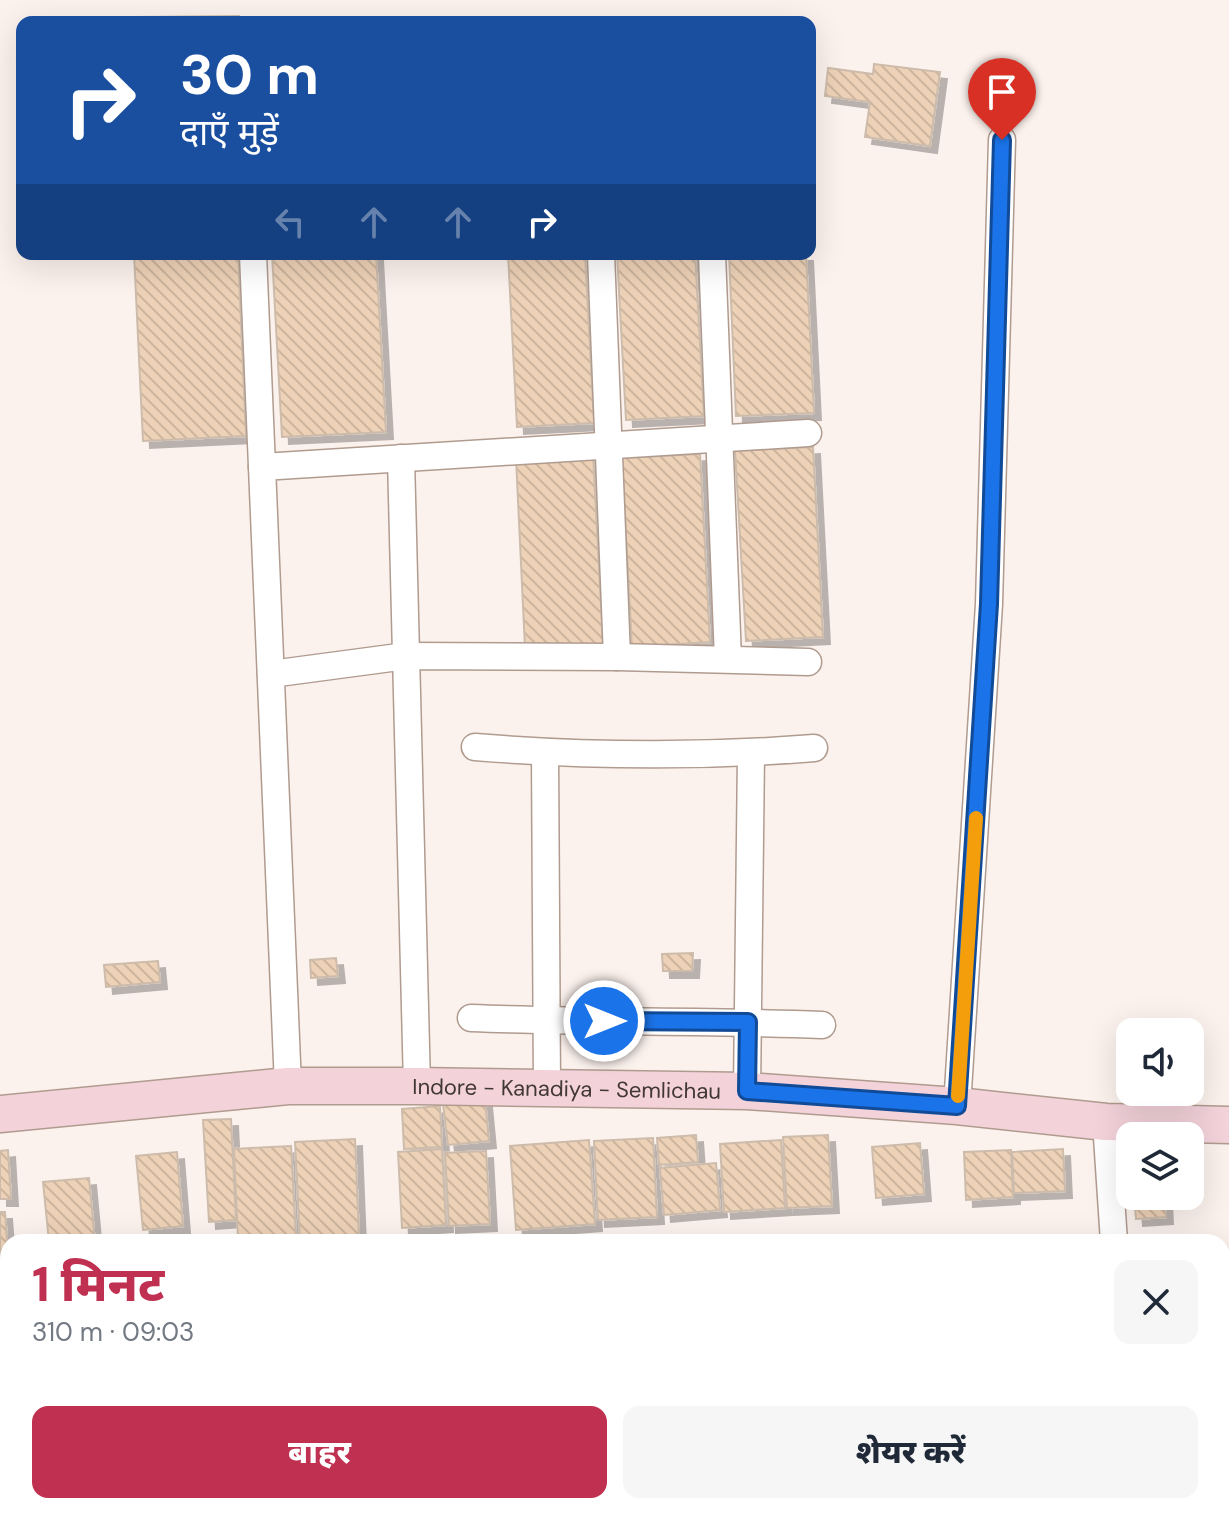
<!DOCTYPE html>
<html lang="hi">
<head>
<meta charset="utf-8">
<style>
  body { margin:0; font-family:"DM Sans","Noto Sans Devanagari",sans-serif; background:#f6f6f7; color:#1f2937; height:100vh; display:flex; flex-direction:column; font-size:30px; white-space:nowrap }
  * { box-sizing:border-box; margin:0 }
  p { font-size:26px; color:#747a83 }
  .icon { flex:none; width:44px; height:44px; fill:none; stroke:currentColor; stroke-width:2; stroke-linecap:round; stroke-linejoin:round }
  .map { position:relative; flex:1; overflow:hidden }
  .drawer { position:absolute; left:0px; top:1234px; width:1230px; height:280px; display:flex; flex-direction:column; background:#fff; border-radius:24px 24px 0 0; box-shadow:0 8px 32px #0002 }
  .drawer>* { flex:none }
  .top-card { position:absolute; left:16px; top:16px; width:800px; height:244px; border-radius:16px; box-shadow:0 8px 32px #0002; background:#1a4fa0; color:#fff; overflow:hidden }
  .fabs { position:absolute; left:1116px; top:1018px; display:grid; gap:16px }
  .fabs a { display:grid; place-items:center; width:88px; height:88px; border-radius:16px; background:#fff; box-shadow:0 8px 32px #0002; font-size:40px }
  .pin { position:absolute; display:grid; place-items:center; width:68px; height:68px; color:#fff; margin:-82px -34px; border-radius:50% 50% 50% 0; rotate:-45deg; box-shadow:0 0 8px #0007 }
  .pin .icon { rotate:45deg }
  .me { position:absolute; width:88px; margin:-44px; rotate:90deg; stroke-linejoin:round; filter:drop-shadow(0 0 6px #0008) }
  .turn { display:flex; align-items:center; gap:28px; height:168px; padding:0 32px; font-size:36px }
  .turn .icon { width:104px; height:104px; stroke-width:2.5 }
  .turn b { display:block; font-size:56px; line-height:68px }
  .lanes { display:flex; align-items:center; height:76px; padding:0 32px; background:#0003; justify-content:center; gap:40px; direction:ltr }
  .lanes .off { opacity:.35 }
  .round { display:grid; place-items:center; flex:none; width:84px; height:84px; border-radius:16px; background:#f6f6f7 }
  .head { display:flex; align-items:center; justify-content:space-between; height:136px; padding:0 32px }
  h1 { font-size:48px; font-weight:800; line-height:60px; color:#c03051 }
  .action { display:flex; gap:16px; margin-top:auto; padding:16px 32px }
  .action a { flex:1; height:92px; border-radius:16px; background:#c03051; color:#fff; font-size:32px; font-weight:800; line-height:92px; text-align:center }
  .action a+a { background:#f6f6f7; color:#1f2937 }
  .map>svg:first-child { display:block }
</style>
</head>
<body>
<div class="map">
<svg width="1229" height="1514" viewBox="0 0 1229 1514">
  <defs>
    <pattern id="building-back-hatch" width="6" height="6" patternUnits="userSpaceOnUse" patternTransform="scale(2)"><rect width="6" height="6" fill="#eed2b7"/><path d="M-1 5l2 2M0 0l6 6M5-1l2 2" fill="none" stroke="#cdb59e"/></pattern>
    <filter id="shadow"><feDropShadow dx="7" dy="7" stdDeviation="0" flood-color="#0004"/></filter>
  </defs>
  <rect width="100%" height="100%" fill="#fcf2ed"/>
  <g fill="url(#building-back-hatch)" stroke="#cdbcab" stroke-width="2" filter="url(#shadow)">
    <path d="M 239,16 L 239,22 L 135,22 L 135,17 Z"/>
    <path d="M 347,19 L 347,22 L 276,22 L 276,20 Z"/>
    <path d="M 874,64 L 940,72 L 930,146 L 865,137 L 870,102 L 825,96 L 828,68 L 873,74 Z"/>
    <path d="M 134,254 L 238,254 L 246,436 L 143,441 Z"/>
    <path d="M 272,254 L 376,254 L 386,432 L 282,437 Z"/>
    <path d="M 508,254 L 585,254 L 594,423 L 517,427 Z"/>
    <path d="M 617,254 L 695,254 L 704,416 L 626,420 Z"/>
    <path d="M 729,254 L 806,254 L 814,413 L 736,416 Z"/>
    <path d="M 813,447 L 823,637 L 746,641 L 735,451 Z"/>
    <path d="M 593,454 L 603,644 L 525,648 L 516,458 Z"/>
    <path d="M 700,454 L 710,642 L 632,647 L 622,458 Z"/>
    <path d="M 693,953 L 692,971 L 663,971 L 662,954 Z"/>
    <path d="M 336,958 L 338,976 L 311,978 L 310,960 Z"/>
    <path d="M 158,961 L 160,982 L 106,987 L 104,965 Z"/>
    <path d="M 485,1100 L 489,1141 L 448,1145 L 443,1104 Z"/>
    <path d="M 440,1106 L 442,1147 L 404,1149 L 402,1109 Z"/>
    <path d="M 231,1119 L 236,1220 L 209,1222 L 203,1120 Z"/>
    <path d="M 696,1135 L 698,1162 L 659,1165 L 657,1138 Z"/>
    <path d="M 828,1135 L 832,1206 L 787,1208 L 783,1137 Z"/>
    <path d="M 653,1138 L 657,1217 L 598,1220 L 594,1141 Z"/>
    <path d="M 355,1139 L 359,1237 L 300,1240 L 295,1142 Z"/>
    <path d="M 589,1140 L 595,1224 L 516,1230 L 510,1146 Z"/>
    <path d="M 781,1140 L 785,1208 L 724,1212 L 720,1144 Z"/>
    <path d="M 920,1143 L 924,1194 L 876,1198 L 872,1147 Z"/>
    <path d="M 291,1146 L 296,1237 L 238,1240 L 234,1149 Z"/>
    <path d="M 442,1149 L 446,1225 L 402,1228 L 398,1152 Z"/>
    <path d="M 1063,1149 L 1065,1191 L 1014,1193 L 1012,1152 Z"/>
    <path d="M 8,1150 L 11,1199 L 0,1199 L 0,1151 Z"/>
    <path d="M 1011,1150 L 1013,1197 L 966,1200 L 964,1152 Z"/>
    <path d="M 486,1151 L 490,1224 L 449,1226 L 445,1153 Z"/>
    <path d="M 177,1152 L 183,1226 L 143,1230 L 136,1156 Z"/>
    <path d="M 716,1163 L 720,1210 L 664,1215 L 660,1168 Z"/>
    <path d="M 89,1178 L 95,1242 L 49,1242 L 43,1182 Z"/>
    <path d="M 1134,1196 L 1165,1196 L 1166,1217 L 1136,1219 Z"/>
    <path d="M 0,1212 L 5,1212 L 8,1252 L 8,1261 L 0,1262 Z"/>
  </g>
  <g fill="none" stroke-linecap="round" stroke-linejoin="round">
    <defs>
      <g id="street">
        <path d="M 253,254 L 262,467"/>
        <path d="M 601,254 L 617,657"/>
        <path d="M 712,254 L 728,659"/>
        <path d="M 401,458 L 417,1086"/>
        <path d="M 271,674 L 406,656 L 617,657 L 808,662"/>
        <path d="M 475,747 C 587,756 702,757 814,748"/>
        <path d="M 545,753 L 547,1088"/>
        <path d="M 471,1018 C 588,1023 705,1020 822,1025"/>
        <path d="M 288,1086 L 262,467 L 808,433"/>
        <path d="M 747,1091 L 751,753"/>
        <path d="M 957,1106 L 989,604 L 1002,140"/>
        <path d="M 1106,1122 L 1114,1242"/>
        <path d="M 1133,1506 L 1134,1514"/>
      </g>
      <g id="secondary">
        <path id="s1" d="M 0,1114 L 288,1086 L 417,1086 L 747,1091 L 957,1106 L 1106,1122 L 1229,1125"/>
      </g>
    </defs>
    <use href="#street" stroke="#b09b8f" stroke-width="29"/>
    <use href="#secondary" stroke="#b09b8f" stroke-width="39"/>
    <use href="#street" stroke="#fff" stroke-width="26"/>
    <use href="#secondary" stroke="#f3d2da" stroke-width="36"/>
  </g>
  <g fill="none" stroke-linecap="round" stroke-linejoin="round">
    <defs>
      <path id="route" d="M 604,1021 L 748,1022 L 747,1091 L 957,1106 L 989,604 L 1002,140"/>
    </defs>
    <use href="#route" stroke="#114b97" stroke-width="20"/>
    <use href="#route" stroke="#1a73e8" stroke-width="14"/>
    <path stroke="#f59e0b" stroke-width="14" d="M 958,1096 L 976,818"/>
  </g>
  <g text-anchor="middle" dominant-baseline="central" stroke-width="6" stroke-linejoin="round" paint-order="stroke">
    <g font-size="22" fill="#413833" stroke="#fff">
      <text stroke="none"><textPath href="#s1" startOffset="568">Indore - Kanadiya - Semlichau</textPath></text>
    </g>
  </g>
</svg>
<div class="fabs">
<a><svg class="icon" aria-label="sound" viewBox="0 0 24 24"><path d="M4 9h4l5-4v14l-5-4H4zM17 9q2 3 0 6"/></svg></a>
<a><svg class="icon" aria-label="layers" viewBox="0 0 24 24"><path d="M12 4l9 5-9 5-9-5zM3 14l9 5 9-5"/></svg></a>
</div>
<div class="pin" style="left:1002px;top:140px;background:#d93025"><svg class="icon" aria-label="arrive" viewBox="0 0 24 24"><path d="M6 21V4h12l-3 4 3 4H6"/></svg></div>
<svg class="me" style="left:604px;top:1021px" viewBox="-20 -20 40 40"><circle r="17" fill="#1a73e8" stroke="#fff" stroke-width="3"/><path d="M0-11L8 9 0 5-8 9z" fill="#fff"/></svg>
<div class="top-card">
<div class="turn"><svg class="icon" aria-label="right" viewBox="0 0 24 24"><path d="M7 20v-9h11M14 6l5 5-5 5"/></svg><div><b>30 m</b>दाएँ मुड़ें</div></div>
<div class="lanes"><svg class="icon off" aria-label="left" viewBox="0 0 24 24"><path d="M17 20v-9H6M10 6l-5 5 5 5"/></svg><svg class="icon off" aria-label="ahead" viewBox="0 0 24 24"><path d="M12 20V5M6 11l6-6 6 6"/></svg><svg class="icon off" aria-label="ahead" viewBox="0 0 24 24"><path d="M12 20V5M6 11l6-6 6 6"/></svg><svg class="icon" aria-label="right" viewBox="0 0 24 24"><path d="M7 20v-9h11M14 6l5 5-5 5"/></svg></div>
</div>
<section class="drawer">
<div class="head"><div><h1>1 मिनट</h1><p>310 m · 09:03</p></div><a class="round"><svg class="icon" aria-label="close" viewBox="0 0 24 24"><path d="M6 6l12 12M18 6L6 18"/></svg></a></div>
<div class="action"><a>बाहर</a><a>शेयर करें</a></div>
</section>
</div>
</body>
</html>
